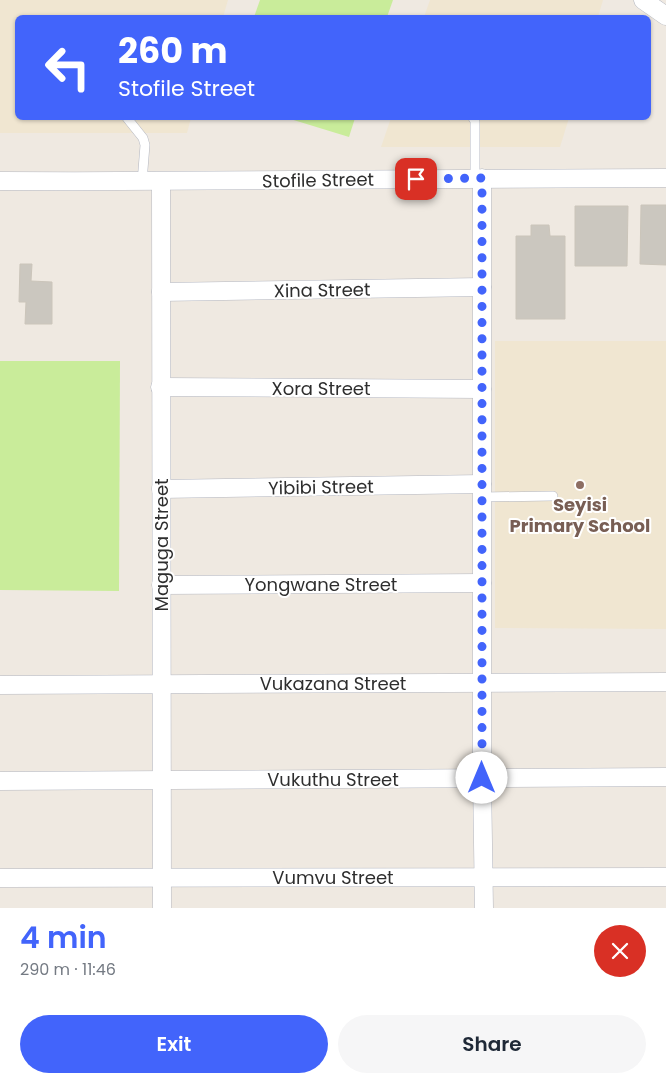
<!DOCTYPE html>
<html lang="en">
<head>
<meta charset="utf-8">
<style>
  body { margin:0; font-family:Poppins,sans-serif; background:#f6f6f7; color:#1f2937; height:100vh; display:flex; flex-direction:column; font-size:19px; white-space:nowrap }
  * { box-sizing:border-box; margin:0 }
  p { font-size:16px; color:#747a83 }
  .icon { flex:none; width:28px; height:28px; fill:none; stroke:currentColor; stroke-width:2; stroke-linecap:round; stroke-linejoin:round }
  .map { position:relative; height:908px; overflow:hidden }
  .panel { display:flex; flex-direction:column; background:#fff; flex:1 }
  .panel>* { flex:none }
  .hud { position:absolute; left:15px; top:15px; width:636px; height:105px; border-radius:8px; box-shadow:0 1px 4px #0004; background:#4264fb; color:#fff; overflow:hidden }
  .pin { position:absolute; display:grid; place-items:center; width:42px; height:42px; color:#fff; margin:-21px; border-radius:10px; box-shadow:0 2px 8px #0006 }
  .me { position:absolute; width:55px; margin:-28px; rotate:0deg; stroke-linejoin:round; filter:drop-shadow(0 0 4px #0008) }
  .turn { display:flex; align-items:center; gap:18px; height:105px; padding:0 20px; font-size:22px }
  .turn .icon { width:65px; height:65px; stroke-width:2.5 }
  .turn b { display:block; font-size:35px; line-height:42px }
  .round { display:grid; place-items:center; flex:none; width:52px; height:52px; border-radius:26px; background:#f6f6f7 }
  .summary { display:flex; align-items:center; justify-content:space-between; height:85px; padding:0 20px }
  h1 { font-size:30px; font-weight:600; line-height:38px; color:#4264fb }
  .cta { display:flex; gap:10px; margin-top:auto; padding:10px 20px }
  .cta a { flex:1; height:58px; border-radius:30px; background:#4264fb; color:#fff; font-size:20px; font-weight:600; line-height:58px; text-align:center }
  .cta a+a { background:#f6f6f7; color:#1f2937 }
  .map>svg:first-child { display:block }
</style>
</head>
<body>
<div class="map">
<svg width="666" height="908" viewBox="0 0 666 908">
  <rect width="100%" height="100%" fill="#efe9e1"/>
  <g fill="#f0e6d1">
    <path d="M 0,0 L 228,0 L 223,17 L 18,18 L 18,118 L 191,118 L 187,133 L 0,133 Z"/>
    <path d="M 430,0 L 603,0 L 598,17 L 424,17 Z"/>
    <path d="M 391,118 L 569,118 L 560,147 L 381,147 Z"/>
    <path d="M 495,341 L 666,341 L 666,629 L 495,628 Z"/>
  </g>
  <g fill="#c9ec9a">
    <path d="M 260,0 L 393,0 L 387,17 L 254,17 Z"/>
    <path d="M 287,118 L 355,118 L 349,137 Z"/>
    <path d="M 0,361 L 120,361 L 119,591 L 0,590 Z"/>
  </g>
  <g fill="#cbc7bf" stroke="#cbc5ba">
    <path d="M 641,205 L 666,205 L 666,265 L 640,264 Z"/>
    <path d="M 575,206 L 628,206 L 627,266 L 575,266 Z"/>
    <path d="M 531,225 L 549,225 L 550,236 L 565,236 L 565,319 L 516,319 L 516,236 L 531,236 Z"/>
    <path d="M 20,264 L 32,264 L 31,281 L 52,282 L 52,324 L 25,324 L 26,302 L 19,302 Z"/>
  </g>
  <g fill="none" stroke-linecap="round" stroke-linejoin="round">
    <defs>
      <g id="lane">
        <path d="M 127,118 L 143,138 L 145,145 L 142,182"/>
        <path d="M 473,118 L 475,121 L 475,178"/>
        <path d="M 482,497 L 553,496"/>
      </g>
      <g id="street">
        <path d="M 643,0 L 666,16"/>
        <path d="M 482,178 L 482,778 L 484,908"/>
        <path d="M 0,181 C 222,182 444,178 666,178"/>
        <path d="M 161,182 L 162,908"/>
        <path d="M 161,292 L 482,287"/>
        <path d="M 160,387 L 482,389"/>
        <path d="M 161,489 L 482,484"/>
        <path d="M 161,585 L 482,583"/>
        <path d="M 0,685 L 666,682"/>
        <path d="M 0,781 L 666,777"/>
        <path d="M 0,878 L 666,877"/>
      </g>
    </defs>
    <use href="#lane" stroke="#b4b7c1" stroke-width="10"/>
    <use href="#street" stroke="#b4b7c1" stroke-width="19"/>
    <use href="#lane" stroke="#fff" stroke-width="9"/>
    <use href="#street" stroke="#fff" stroke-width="18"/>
  </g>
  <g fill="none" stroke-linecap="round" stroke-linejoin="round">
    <path stroke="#4264fb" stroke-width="9" stroke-dasharray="0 16.2" d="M 416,179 L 482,178 L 482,778"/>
  </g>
  <circle fill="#8d6e63" stroke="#fff" stroke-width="2" cx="580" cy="485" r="5"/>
  <g text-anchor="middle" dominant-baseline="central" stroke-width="4" stroke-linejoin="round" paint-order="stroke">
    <g font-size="18" fill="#2e2e2e" stroke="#fff">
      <text transform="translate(318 180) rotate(-1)">Stofile Street</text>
      <text transform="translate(322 290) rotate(-1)">Xina Street</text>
      <text x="321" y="388">Xora Street</text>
      <text transform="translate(321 487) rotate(-1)">Yibibi Street</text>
      <text transform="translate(161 545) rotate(-90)">Maguga Street</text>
      <text x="321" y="584">Yongwane Street</text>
      <text x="333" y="683">Vukazana Street</text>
      <text x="333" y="779">Vukuthu Street</text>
      <text x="333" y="877">Vumvu Street</text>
    </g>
    <g font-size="18" font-weight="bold" fill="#785e54" stroke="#fff">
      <text x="580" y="504">Seyisi<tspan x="580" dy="21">Primary School</tspan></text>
    </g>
  </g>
</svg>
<div class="pin" style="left:416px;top:179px;background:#d93025"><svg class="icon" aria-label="arrive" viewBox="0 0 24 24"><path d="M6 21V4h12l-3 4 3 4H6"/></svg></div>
<svg class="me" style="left:482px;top:778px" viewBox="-20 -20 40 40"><circle r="19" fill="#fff"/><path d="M0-13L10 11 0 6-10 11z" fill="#4264fb"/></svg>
<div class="hud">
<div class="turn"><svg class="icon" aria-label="left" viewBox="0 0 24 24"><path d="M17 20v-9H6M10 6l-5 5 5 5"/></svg><div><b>260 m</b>Stofile Street</div></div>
</div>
</div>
<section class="panel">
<div class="summary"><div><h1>4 min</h1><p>290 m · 11:46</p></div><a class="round" style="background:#d93025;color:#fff"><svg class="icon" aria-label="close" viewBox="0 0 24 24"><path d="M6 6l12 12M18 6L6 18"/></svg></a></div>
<div class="cta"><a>Exit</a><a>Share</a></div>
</section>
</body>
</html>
